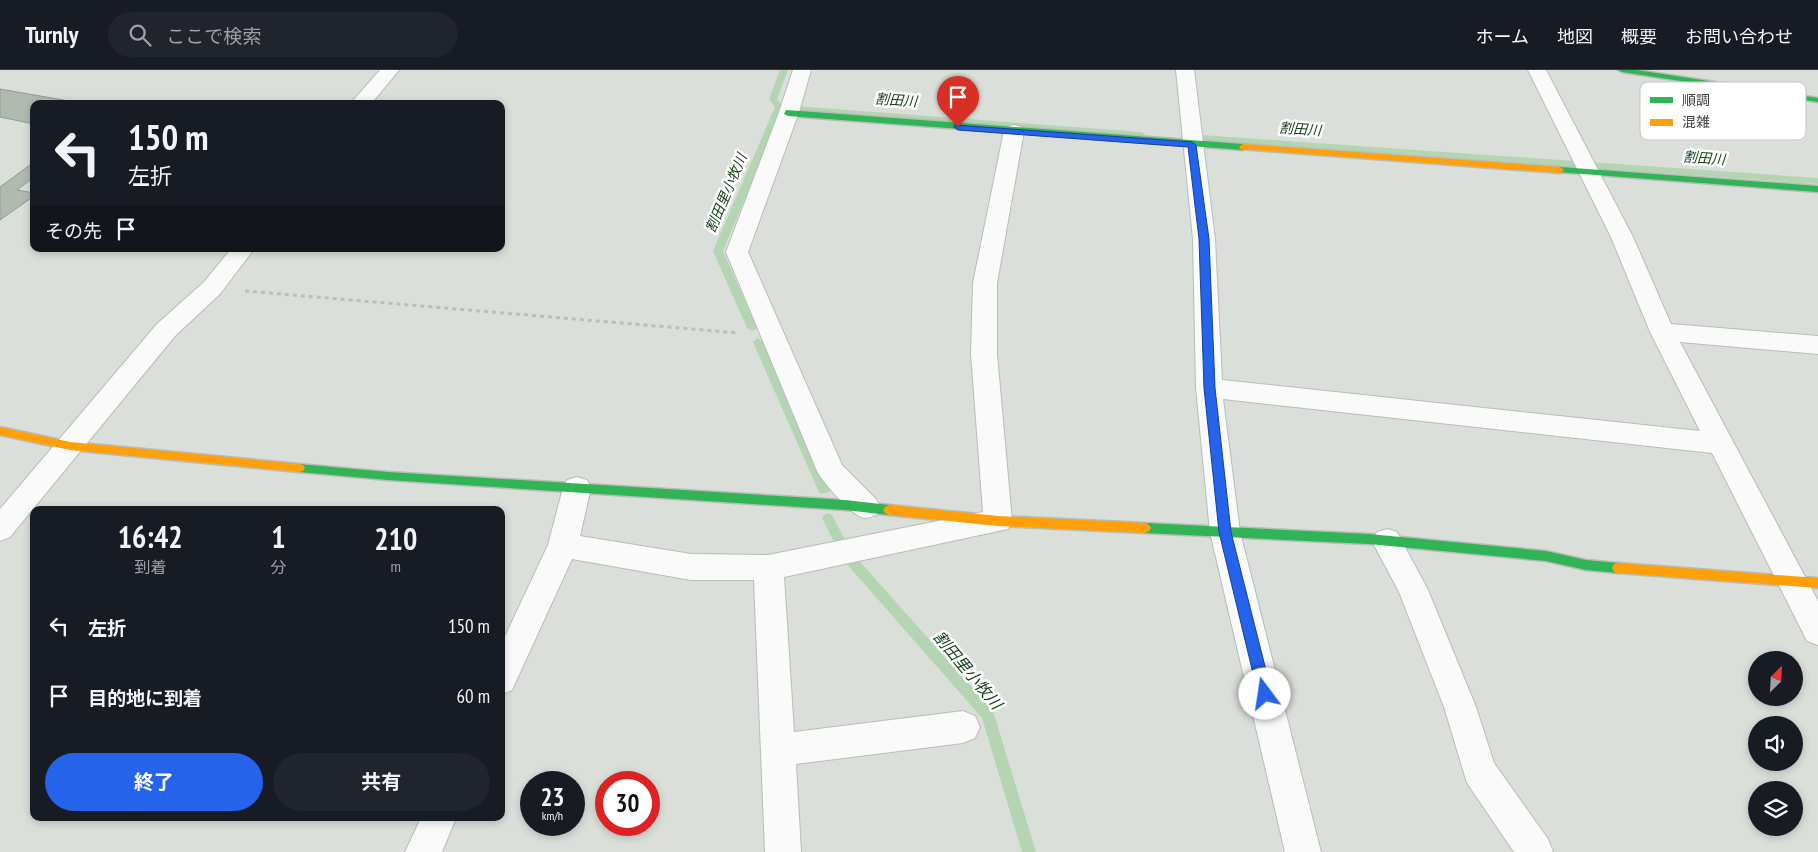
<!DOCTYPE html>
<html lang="ja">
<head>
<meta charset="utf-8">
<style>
  body { margin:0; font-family:"PT Sans Narrow","Noto Sans JP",sans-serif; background:#20242c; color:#f1f3f6; height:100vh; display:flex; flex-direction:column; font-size:19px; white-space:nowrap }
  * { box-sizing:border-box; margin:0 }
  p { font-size:16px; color:#9ea1a6 }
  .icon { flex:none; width:28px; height:28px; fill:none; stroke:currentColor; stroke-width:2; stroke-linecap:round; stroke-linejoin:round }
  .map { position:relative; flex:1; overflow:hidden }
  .sheet { position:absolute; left:30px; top:436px; width:475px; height:315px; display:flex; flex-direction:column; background:#171b24; border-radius:10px; box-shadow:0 2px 8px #0003 }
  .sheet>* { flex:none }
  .hud { position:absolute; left:30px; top:30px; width:475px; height:152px; border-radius:10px; box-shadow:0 2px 8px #0003; background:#171b24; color:#f1f3f6; overflow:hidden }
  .needle { width:32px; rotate:24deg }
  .controls { position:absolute; left:1748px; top:581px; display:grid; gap:10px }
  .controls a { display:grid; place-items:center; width:55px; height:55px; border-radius:50%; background:#171b24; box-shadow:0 2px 8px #0003; font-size:25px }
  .speed { position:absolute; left:520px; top:701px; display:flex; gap:10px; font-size:25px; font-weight:700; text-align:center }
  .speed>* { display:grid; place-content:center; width:65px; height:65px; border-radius:50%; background:#171b24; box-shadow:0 2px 8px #0003; line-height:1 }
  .speed small { font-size:12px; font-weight:400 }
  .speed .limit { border:8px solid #d22; background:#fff; color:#111 }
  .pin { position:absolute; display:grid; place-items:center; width:42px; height:42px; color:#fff; margin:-51px -21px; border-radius:50% 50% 50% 0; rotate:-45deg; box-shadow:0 0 5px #0007 }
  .pin .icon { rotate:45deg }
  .me { position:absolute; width:55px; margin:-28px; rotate:346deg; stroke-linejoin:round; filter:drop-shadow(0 0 4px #0008) }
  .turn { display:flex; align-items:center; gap:18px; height:105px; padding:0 15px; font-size:22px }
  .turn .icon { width:65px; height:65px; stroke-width:2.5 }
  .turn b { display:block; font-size:35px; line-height:42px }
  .then { display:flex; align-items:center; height:48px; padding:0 15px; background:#0003; gap:10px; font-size:19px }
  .eta { display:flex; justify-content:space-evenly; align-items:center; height:85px; text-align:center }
  .eta b { font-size:30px; font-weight:700; line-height:35px }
  .button { display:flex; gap:10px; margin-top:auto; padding:10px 15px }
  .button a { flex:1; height:58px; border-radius:30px; background:#2563eb; color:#fff; font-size:20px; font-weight:700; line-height:58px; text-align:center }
  .button a+a { background:#20242c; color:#f1f3f6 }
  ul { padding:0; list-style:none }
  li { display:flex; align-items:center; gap:15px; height:70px; padding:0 15px }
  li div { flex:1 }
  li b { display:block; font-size:19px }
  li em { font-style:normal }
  header { display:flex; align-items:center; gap:30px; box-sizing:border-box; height:70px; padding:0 25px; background:#171b24; border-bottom:1px solid #363941 }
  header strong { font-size:24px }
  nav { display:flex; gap:28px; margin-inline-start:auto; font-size:18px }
  .search { width:350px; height:45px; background:#20242c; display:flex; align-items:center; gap:12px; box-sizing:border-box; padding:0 18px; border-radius:28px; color:#9ea1a6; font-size:19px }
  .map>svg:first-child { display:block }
</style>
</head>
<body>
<header>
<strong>Turnly</strong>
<div class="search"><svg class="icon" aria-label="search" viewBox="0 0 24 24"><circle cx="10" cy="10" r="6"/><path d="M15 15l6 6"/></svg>ここで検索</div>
<nav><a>ホーム</a><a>地図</a><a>概要</a><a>お問い合わせ</a></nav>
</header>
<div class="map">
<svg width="1818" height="782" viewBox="0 0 1818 782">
  <rect width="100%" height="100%" fill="#dadfda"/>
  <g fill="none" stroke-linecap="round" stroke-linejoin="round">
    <g fill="#b4d5b2" fill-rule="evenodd">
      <path d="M 780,0 L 788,0 L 777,29 L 781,35 L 1141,62 L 1145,64 L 1141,66 L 782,40 L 723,181 L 757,258 L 752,261 L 747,258 L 713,181 L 775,37 L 769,29 Z"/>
      <path d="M 1187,64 L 1818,108 L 1818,114 L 1184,69 L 1183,67 Z"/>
      <path d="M 758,268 L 763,272 L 830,420 L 828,423 L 820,423 L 818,420 L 753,272 Z"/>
      <path d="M 828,443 L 832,445 L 845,470 L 847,474 L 845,478 L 841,479 L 837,478 L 822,448 L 824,445 Z"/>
      <path d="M 850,484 L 854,485 L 993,641 L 1036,782 L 1022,782 L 982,648 L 846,493 L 844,489 L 846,485 Z"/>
    </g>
  </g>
  <g fill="#b0bbb0" stroke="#949894">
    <path d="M 0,19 L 86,34 L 34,34 L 34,54 L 0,47 Z"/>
    <path d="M 34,92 L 34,107 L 17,120 L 34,123 L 34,126 L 0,150 L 0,117 Z"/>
  </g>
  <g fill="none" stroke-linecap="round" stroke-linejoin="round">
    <defs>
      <g id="street">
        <path d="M 380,0 L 399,0 L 371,34 L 350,34 Z"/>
        <path d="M 793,0 L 811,0 L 799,42 L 748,182 L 842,395 L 876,429 L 880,437 L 876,445 C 873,446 868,448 865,448 C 852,447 823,412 817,401 L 726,182 L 779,42 Z"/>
        <path d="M 1176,0 L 1194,0 L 1215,169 L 1222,310 L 1700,361 L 1650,262 L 1611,167 L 1528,0 L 1546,0 L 1633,167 L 1671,254 L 1818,266 L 1818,284 L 1680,272 L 1818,531 L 1818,575 L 1807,571 L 1712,383 L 1223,329 L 1240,462 L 1321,782 L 1285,782 L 1210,462 L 1196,318 L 1193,169 Z"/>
        <path d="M 1014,55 L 1021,57 L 1024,61 L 997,213 L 997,284 L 1012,451 L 1008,459 L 784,507 L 794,662 L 963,641 L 975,646 L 980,657 L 975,668 L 963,673 L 796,694 L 801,782 L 765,782 L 754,510 L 691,510 L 572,489 L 512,620 L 501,625 L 501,575 L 548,475 L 563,418 L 567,410 L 577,407 L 587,410 L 591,418 L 580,466 L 691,484 L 768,485 L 983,442 L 971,284 L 973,213 L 1004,61 L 1007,57 Z"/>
        <path d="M 231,179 L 254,179 L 220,224 L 175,266 L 10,467 L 0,471 L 0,439 L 157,254 L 204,212 Z"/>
        <path d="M 1387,459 L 1397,462 L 1428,520 L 1476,637 L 1494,693 L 1548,769 L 1553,782 L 1514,782 L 1467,713 L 1444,637 L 1399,522 L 1372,471 L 1377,462 Z"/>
        <path d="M 421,748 L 456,748 L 442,782 L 405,782 Z"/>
      </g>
      <g id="fast">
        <path d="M 1618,0 L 1637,0 L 1818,28 L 1818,32 L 1622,2 Z"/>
        <path d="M 786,40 L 1243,74 L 1247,77 L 1243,80 L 788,46 L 784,44 Z"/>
        <path d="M 1560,97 L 1818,116 L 1818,122 L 1557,102 L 1556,100 Z"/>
        <path d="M 299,394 L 388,402 L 845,430 L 889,435 L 893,437 L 895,440 L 893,443 L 889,445 L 845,440 L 388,410 L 299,402 L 295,401 L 293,398 L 295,395 Z"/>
        <path d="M 1145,453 L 1369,464 L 1546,481 L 1586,490 L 1618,493 L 1622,494 L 1624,498 L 1622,502 L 1618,503 L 1586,500 L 1546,491 L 1369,474 L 1145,463 L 1141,461 L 1139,458 L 1141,455 Z"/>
      </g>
      <g id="slow">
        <path d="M 1243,74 L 1560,97 L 1564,100 L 1560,103 L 1240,79 L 1239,77 Z"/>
        <path d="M 0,357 L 70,372 L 299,394 L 303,395 L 305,398 L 303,401 L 299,402 L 70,380 L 0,365 Z"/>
        <path d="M 889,435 L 998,446 L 1145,453 L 1149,455 L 1151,458 L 1149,461 L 1145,463 L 998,456 L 889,445 L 885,443 L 883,440 L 885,437 Z"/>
        <path d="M 1618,493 L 1818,508 L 1818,518 L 1618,503 L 1614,502 L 1612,498 L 1614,494 Z"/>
      </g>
    </defs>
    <use href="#street" stroke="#b8bdb8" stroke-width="2"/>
    <use href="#fast" stroke="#b8bdb8" stroke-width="3"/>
    <use href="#slow" stroke="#b8bdb8" stroke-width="3"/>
    <path stroke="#bcbdbc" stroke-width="3" stroke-dasharray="4 4" stroke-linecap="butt" d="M 245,221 L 739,263"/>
    <use href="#street" fill="#f9faf9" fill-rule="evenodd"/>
    <use href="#fast" fill="#30b455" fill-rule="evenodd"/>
    <use href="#slow" fill="#ff9f0a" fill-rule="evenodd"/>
  </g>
  <path fill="#2563eb" stroke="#184099" d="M 955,55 L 1192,72 L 1196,75 L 1209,169 L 1215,318 L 1231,462 L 1272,624 L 1270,629 L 1265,631 L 1260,629 L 1258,624 L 1219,462 L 1204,318 L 1199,169 L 1188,77 L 958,60 L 954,57 Z"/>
  <g text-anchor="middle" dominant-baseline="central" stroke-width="5" stroke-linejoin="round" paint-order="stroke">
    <g font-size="14" font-style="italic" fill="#0d3d10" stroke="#fff">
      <text transform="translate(896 30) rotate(4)">割田川</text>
      <text transform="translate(1300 59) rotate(4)">割田川</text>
      <text transform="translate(1704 88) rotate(4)">割田川</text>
      <text transform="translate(726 123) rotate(-67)">割田里小牧川</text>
    </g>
    <g font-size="16" font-style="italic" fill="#0d3d10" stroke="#fff">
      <text transform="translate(968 600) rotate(50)">割田里小牧川</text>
    </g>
  </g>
  <rect x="1640" y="12" width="166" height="58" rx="8" fill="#fff" stroke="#c4c5c4" stroke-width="1"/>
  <rect x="1650" y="27" width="23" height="6" fill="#30b455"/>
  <rect x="1650" y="49" width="23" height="7" fill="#ff9f0a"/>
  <g font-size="14" fill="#3a3e3a">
    <text x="1682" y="35">順調</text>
    <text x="1682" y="57">混雑</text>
  </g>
</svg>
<div class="controls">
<a><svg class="needle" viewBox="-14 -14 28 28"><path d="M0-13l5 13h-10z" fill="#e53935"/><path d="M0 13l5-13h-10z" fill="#9ea1a6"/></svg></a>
<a><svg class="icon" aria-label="sound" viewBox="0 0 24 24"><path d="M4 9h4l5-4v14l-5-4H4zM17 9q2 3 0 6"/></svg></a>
<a><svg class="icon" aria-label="layers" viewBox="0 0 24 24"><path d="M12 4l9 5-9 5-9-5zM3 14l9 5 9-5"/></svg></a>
</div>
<div class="speed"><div>23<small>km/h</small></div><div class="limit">30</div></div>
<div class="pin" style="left:958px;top:57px;background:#d93025"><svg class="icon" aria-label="arrive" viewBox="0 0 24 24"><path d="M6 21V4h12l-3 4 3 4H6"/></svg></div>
<svg class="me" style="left:1265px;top:624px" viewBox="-20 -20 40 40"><circle r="19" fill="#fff"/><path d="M0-13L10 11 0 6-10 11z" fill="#2563eb"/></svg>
<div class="hud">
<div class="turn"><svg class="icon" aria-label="left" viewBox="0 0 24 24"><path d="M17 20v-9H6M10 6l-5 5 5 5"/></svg><div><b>150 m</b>左折</div></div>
<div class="then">その先<svg class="icon" aria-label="arrive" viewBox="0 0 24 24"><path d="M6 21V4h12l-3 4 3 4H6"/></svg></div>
</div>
<section class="sheet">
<div class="eta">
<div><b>16:42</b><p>到着</p></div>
<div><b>1</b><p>分</p></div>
<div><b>210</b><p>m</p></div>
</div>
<ul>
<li><svg class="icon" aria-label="left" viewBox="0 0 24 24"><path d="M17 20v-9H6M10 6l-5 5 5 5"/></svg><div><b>左折</b></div><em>150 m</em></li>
<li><svg class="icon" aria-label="arrive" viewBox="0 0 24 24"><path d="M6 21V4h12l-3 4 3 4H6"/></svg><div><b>目的地に到着</b></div><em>60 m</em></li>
</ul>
<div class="button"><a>終了</a><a>共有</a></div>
</section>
</div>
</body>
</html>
